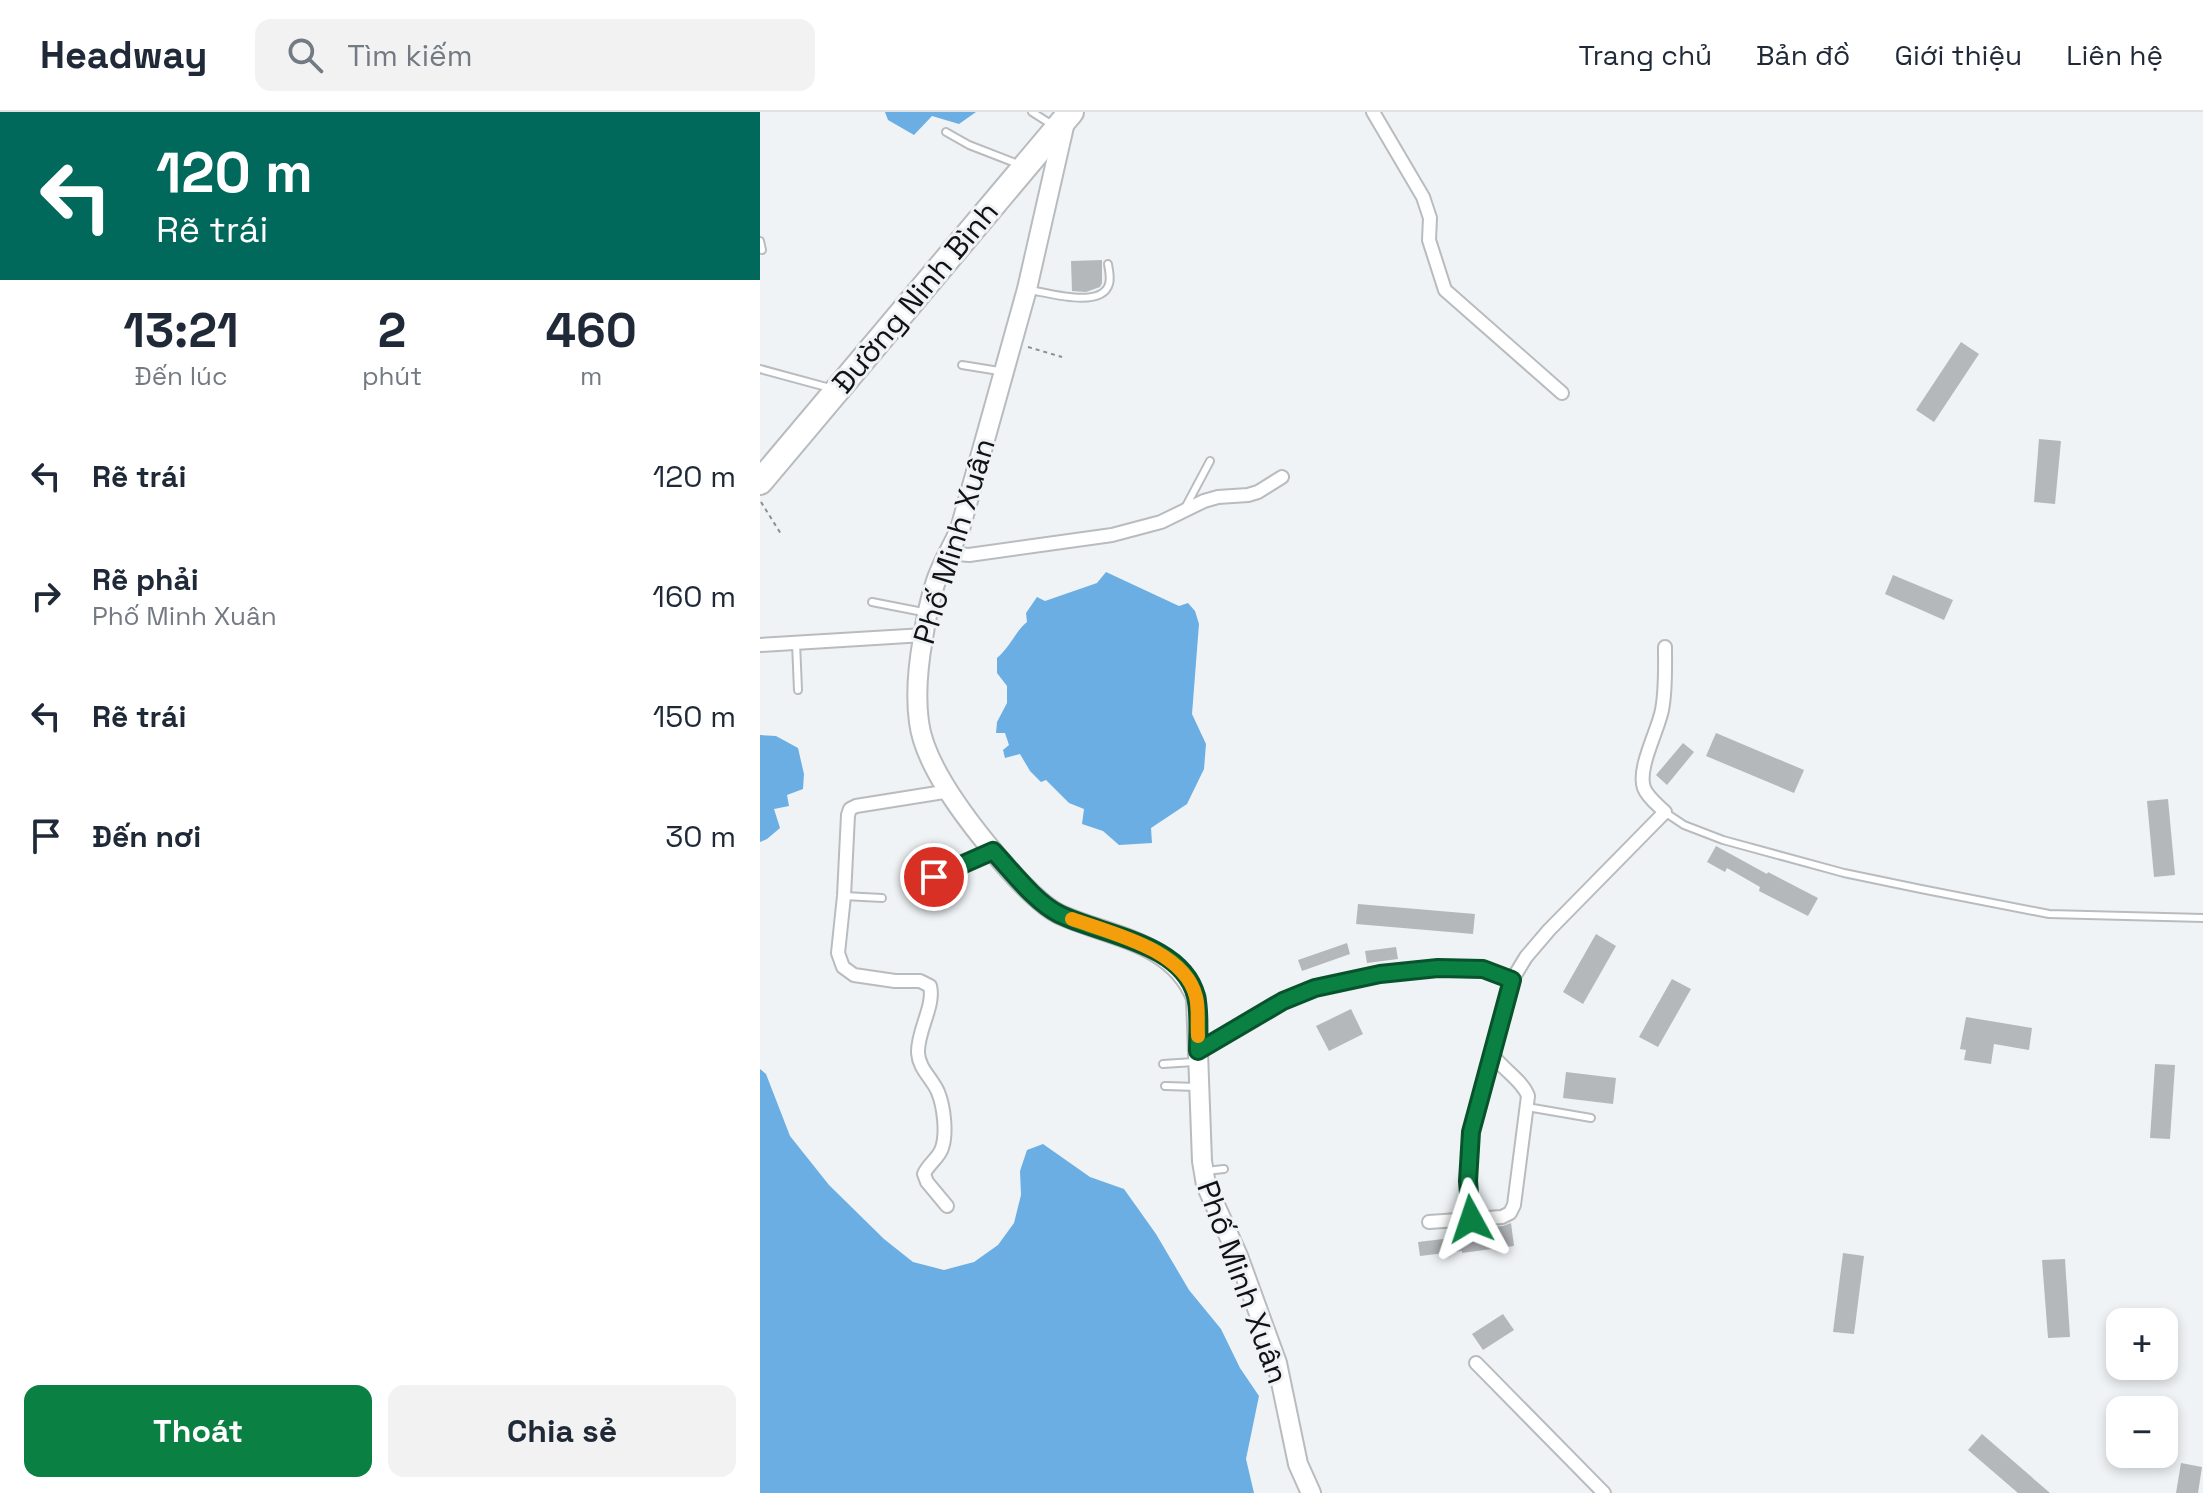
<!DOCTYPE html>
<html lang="vi">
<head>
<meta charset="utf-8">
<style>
  body { margin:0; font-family:"Space Grotesk",sans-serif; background:#f2f2f3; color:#1f2937; height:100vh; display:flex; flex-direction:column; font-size:30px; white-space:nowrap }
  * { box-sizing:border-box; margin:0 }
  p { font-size:26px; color:#747a83 }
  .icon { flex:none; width:44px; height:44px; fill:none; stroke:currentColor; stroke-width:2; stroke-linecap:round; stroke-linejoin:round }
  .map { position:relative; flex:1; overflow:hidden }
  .side { display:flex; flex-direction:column; background:#fff; width:760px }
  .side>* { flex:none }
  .guide { background:#00695c; color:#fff; overflow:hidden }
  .fabs { position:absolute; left:1346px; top:1196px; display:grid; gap:16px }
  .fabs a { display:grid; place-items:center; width:72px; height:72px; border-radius:16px; background:#fff; box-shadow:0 4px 12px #0003; font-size:40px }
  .pin { position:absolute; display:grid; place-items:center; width:68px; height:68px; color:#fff; margin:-34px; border:4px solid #fff; border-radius:50%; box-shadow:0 2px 8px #0007 }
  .me { position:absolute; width:88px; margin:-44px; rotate:355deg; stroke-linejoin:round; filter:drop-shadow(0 0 6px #0008) }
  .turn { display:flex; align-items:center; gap:28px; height:168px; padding:0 24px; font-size:36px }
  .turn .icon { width:104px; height:104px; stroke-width:2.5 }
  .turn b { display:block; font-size:56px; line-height:68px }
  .eta { display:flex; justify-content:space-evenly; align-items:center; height:136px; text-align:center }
  .eta b { font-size:48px; font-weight:700; line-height:56px }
  .button { display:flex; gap:16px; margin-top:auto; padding:16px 24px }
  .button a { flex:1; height:92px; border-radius:16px; background:#0b8043; color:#fff; font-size:32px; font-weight:700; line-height:92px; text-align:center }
  .button a+a { background:#f2f2f3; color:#1f2937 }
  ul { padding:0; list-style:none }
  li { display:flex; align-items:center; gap:24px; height:120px; padding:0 24px }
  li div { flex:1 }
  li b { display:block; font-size:30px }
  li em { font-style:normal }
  header { display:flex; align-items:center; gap:48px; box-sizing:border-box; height:112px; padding:0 40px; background:#fff; border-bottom:2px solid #e0e1e3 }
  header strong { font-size:38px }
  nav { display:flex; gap:44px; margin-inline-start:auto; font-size:28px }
  .search { width:560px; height:72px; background:#f2f2f3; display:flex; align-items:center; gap:20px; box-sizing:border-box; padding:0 28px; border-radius:16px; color:#747a83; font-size:30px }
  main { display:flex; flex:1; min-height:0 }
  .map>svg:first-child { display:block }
</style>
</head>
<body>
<header>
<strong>Headway</strong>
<div class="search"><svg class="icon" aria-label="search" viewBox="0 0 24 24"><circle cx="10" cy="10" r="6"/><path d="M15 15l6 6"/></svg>Tìm kiếm</div>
<nav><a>Trang chủ</a><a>Bản đồ</a><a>Giới thiệu</a><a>Liên hệ</a></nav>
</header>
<main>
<section class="side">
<div class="guide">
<div class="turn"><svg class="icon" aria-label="left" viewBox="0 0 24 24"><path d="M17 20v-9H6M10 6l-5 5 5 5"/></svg><div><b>120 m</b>Rẽ trái</div></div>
</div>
<div class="eta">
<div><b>13:21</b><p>Đến lúc</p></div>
<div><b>2</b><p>phút</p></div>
<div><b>460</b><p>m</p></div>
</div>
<ul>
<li><svg class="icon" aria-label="left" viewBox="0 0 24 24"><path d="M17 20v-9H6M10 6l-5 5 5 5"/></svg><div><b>Rẽ trái</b></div><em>120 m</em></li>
<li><svg class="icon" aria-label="right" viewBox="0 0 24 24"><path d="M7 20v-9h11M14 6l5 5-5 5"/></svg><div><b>Rẽ phải</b><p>Phố Minh Xuân</p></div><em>160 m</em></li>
<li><svg class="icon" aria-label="left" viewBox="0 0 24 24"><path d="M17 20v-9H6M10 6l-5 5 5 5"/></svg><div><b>Rẽ trái</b></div><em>150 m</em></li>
<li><svg class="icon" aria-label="arrive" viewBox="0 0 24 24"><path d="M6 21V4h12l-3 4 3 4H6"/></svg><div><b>Đến nơi</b></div><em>30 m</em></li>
</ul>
<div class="button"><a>Thoát</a><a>Chia sẻ</a></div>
</section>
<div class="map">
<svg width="1443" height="1381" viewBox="0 0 1443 1381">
  <rect width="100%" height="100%" fill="#eff3f5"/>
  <g fill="#6baee3">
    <path d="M 125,0 L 216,0 L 199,12 L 172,4 L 154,23 L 128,8 Z"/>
    <path d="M 346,460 L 419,494 L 428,491 L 435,499 L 439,512 L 432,602 L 446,632 L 444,657 L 427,692 L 391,716 L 392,731 L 359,733 L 343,719 L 322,712 L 324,697 L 309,691 L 286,668 L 281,670 L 270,659 L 260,642 L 245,646 L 243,638 L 249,633 L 245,621 L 236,621 L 237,610 L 247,591 L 247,574 L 237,561 L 237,546 C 250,535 255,520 267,510 L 266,501 L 277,485 L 285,489 L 337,471 Z"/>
    <path d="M 0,623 L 16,624 L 38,636 L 44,662 L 43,677 L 27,683 L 29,694 L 14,697 L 20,716 L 7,727 L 0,730 Z"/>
    <path d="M 0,957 L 6,962 L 30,1024 L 69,1073 L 124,1127 L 153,1150 L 184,1158 L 214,1150 L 238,1133 L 254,1111 L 261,1083 L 260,1059 L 267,1038 L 283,1032 L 330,1065 L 364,1077 L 396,1122 L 429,1178 L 461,1217 L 480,1256 L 499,1284 L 486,1347 L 494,1381 L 0,1381 Z"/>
  </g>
  <g fill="#b5b8bb">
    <path d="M 342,148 L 342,171 L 340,175 L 326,180 L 312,179 L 311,149 Z"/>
    <path d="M 1201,230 L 1219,242 L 1174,310 L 1156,298 Z"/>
    <path d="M 1279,327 L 1301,329 L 1295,392 L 1274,390 Z"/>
    <path d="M 1133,463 L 1193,488 L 1184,508 L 1125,482 Z"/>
    <path d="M 956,621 L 1044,658 L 1034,681 L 946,644 Z"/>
    <path d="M 923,631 L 934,640 L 907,673 L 896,663 Z"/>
    <path d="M 1408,687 L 1415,763 L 1394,765 L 1387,689 Z"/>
    <path d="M 956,734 L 1007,762 L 1008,760 L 1058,786 L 1048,804 L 999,779 L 1000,775 L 967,756 L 965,760 L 947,750 Z"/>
    <path d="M 598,792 L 715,802 L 713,822 L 596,812 Z"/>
    <path d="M 836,822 L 856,834 L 823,892 L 803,880 Z"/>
    <path d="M 587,831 L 590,842 L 542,859 L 538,848 Z"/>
    <path d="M 636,835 L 638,847 L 607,851 L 605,839 Z"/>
    <path d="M 912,867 L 931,877 L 898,935 L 879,925 Z"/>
    <path d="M 591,897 L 603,922 L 569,939 L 556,914 Z"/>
    <path d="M 1206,905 L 1272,916 L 1269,938 L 1234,932 L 1231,952 L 1204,948 L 1206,938 L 1200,937 Z"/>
    <path d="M 1395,952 L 1415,953 L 1410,1027 L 1390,1026 Z"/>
    <path d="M 806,960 L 856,966 L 853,992 L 803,986 Z"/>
    <path d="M 751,1111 L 754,1134 L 702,1141 L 702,1139 L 660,1144 L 658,1130 L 700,1125 L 699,1118 L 743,1114 Z"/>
    <path d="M 1083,1141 L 1104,1144 L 1094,1222 L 1073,1220 Z"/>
    <path d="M 1305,1147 L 1310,1225 L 1288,1226 L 1282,1148 Z"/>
    <path d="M 743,1202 L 754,1218 L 723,1238 L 712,1222 Z"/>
    <path d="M 1222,1322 L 1290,1381 L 1258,1381 L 1208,1338 Z"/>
    <path d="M 1421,1351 L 1442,1355 L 1438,1381 L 1416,1381 Z"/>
  </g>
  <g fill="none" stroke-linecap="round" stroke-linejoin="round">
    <defs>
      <g id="lane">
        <path d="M 272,0 L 294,14"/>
        <path d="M 186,20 L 209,33 L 258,52"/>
        <path d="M 0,129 L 2,138"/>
        <path d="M 270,178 C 289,181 342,197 349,172 C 351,166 349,158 348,152"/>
        <path d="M 202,253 L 239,259"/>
        <path d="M 0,257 L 70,276"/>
        <path d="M 425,396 L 450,349"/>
        <path d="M 112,490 L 163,500"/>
        <path d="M 36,531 L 38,578"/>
        <path d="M 906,701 L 924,713 L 963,728 L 1084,761 L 1161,777 L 1289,802 L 1443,806"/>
        <path d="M 174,765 L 229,741"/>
        <path d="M 84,784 L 122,786"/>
        <path d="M 403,952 L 434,950"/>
        <path d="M 405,974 L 438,975"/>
        <path d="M 767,995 L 831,1006"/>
        <path d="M 446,1059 L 464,1057"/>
      </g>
      <g id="street">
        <path d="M 613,0 L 663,85 L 670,106 L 669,128 L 685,178 L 802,281"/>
        <path d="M 188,441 L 209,443 L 352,423 L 401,410 L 444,389 L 458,385 L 488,383 L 498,380 L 522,365"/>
        <path d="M 0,533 L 164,523"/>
        <path d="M 438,939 L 523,889 L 555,876 L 620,862 L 678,856 L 723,857 L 752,868"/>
        <path d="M 187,1094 L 167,1070 L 164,1062 C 168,1052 179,1046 182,1036 C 187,1021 184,995 178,980 C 172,966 159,957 158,941 C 157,919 175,894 170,874 L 160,869 L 135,869 L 94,863 L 83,855 L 78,841 L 84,784 L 88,703 L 90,697 L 96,694 L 190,679"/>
        <path d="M 711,1107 L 708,1069 L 711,1020 L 752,868 L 766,845 L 789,818 L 905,700 C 898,693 888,686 884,676 C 877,656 898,619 902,598 C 906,577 905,556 905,535"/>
        <path d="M 669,1110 L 742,1105 L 750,1101 L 754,1093 L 768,984 C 763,969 743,958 732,942"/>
        <path d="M 716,1251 L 844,1381"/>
      </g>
      <path id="secondary" d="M 305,10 L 267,177 L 200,417 C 192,436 181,452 175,472 C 169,490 166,507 163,526 C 158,554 155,581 159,610 C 164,651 201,700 227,732 C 243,752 278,793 301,803 C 351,825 413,829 436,886 L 442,1049 L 446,1073 L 478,1144 L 517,1251 L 538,1352 L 551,1381"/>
      <path id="highway" d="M 0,370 L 311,0"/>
    </defs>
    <use href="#lane" stroke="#b9bcbe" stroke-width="10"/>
    <use href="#street" stroke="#b9bcbe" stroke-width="16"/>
    <use href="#secondary" stroke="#b9bcbe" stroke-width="22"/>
    <use href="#highway" stroke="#b9bcbe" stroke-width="28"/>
    <g stroke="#8c8e90" stroke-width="2" stroke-dasharray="4 4" stroke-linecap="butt">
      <path d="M 268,235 L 302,245"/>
      <path d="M 1,390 L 21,422"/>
    </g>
    <use href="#lane" stroke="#fff" stroke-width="6"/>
    <use href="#street" stroke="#fff" stroke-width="12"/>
    <use href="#secondary" stroke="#fff" stroke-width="18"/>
    <use href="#highway" stroke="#fff" stroke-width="24"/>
  </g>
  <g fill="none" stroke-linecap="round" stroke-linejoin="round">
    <defs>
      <path id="route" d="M 174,765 L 233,739 C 252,759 275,790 299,802 C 341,823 422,830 436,884 C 440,901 438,922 438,939 L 523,889 L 555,876 L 620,862 L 678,856 L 723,857 L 752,868 L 711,1020 L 708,1069 L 711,1107"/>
    </defs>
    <use href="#route" stroke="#07532c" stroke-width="20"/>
    <use href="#route" stroke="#0b8043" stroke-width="14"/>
    <path stroke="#f59e0b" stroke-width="14" d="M 312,807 C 351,821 425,838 436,885 C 439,897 437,911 438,924"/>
  </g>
  <g text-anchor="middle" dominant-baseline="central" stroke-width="6" stroke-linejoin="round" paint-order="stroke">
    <g font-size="30" fill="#111213" stroke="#eff3f5">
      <text transform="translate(155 185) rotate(-50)">Đường Ninh Bình</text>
      <text transform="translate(194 429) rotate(-73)">Phố Minh Xuân</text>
      <text transform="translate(483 1170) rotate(70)">Phố Minh Xuân</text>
    </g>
  </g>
</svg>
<div class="fabs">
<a>+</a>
<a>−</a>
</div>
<div class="pin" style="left:174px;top:765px;background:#d93025"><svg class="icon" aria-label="arrive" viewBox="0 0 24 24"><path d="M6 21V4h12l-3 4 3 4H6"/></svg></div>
<svg class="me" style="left:711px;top:1107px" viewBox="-20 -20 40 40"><path d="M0-17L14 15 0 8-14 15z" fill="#0b8043" stroke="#fff" stroke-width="4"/></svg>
</div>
</main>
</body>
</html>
